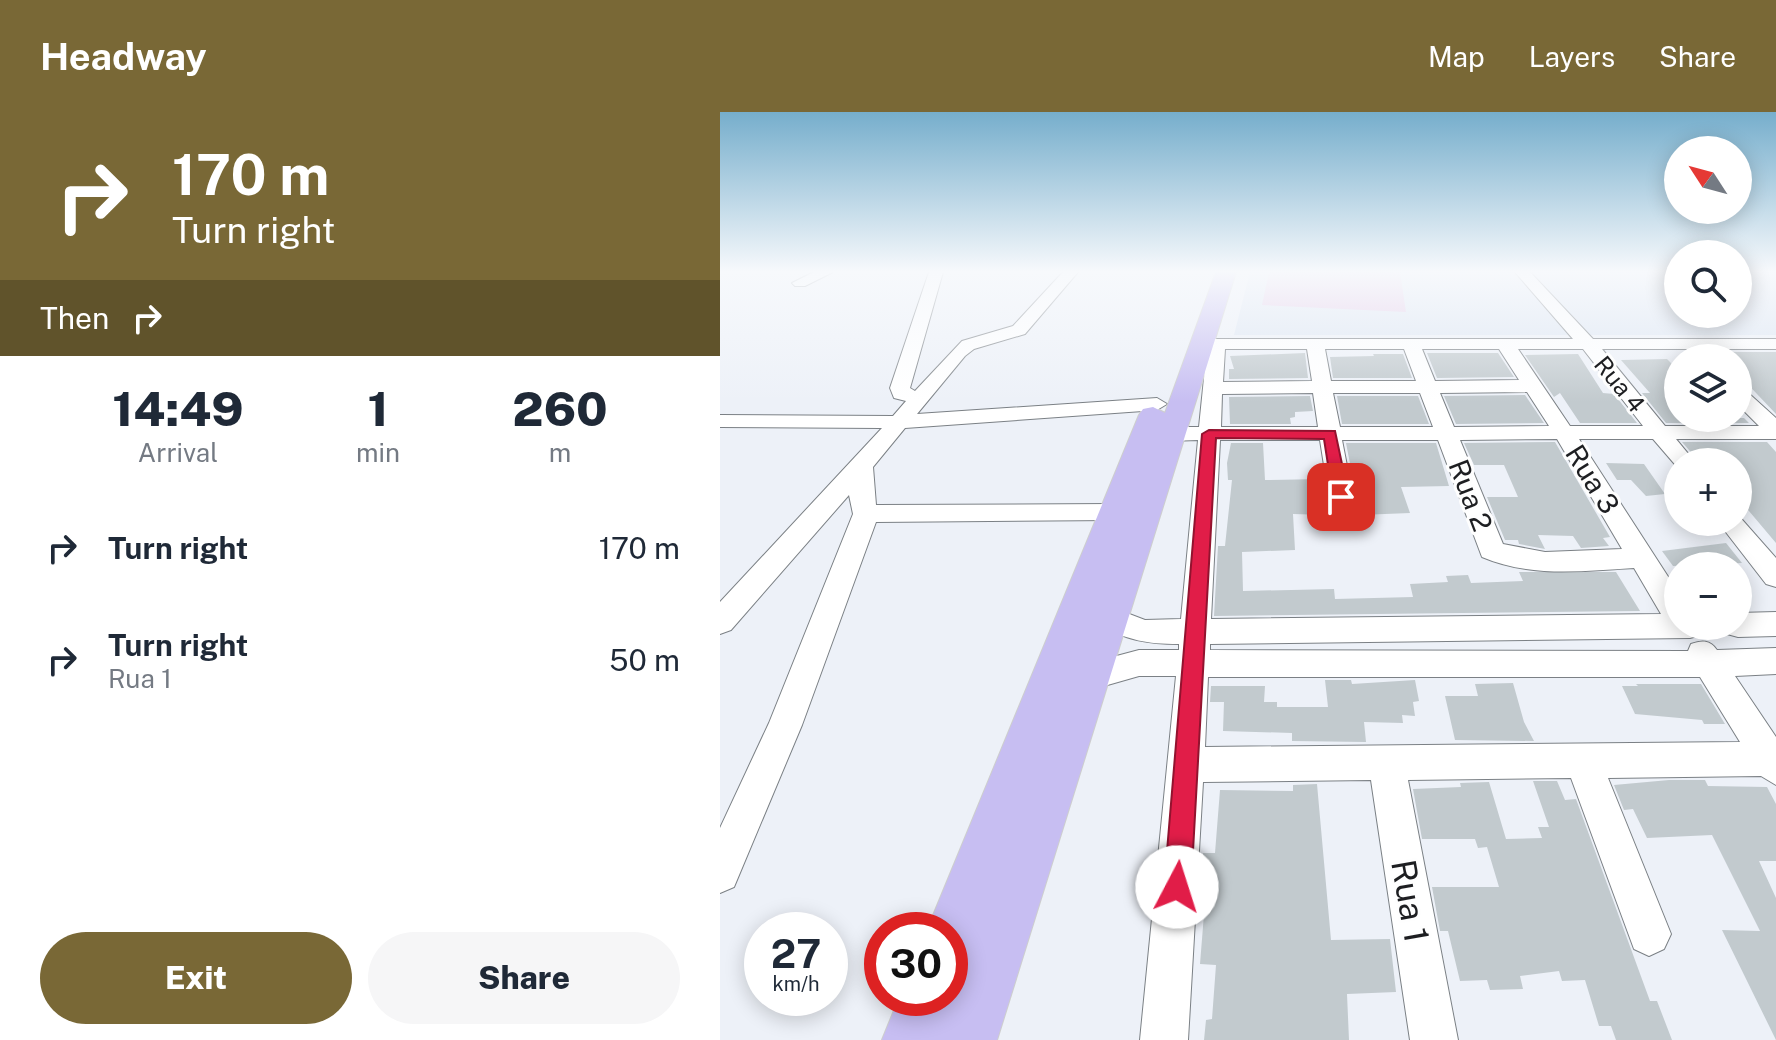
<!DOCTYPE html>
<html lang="en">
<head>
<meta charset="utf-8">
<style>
  body { margin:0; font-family:"Public Sans",sans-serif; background:#f6f6f7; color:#1f2937; height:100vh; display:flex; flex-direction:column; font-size:30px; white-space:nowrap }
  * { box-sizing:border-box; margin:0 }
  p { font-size:26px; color:#747a83 }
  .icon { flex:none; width:44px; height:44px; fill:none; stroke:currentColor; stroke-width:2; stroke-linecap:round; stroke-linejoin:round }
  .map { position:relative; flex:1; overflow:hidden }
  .side { display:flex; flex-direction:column; background:#fff; width:720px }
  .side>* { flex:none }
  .guide { background:#796836; color:#fff; overflow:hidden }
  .needle { width:52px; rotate:306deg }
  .buttons { position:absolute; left:944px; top:24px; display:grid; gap:16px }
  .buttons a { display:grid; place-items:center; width:88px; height:88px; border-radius:50%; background:#fff; box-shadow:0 4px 20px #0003; font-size:40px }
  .speed { position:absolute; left:24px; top:800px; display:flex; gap:16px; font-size:40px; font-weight:700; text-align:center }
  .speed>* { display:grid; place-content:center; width:104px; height:104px; border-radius:50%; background:#fff; box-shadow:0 4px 20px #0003; line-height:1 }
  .speed small { font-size:20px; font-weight:400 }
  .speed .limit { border:12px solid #d22; background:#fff; color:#111 }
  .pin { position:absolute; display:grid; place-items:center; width:68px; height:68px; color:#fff; margin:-34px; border-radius:16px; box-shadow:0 4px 12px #0006 }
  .me { position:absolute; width:88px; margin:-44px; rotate:5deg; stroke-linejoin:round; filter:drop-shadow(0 0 6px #0008) }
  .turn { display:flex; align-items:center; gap:28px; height:168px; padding:0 40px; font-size:36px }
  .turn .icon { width:104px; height:104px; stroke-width:2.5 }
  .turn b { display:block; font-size:56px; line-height:68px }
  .then { display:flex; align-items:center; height:76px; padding:0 40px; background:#0003; gap:16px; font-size:30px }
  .eta { display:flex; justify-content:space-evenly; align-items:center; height:136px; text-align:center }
  .eta b { font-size:48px; font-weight:800; line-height:56px }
  .cta { display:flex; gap:16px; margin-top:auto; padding:16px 40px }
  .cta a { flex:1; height:92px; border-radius:48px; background:#796836; color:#fff; font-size:32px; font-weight:800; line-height:92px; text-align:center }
  .cta a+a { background:#f6f6f7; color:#1f2937 }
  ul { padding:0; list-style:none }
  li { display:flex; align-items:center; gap:24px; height:112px; padding:0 40px }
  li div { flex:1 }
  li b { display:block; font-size:30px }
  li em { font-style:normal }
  header { display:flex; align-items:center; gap:48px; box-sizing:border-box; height:112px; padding:0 40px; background:#796836; color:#fff }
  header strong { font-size:38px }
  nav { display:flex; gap:44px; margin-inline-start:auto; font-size:28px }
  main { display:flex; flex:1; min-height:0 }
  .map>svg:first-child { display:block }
</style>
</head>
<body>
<header>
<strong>Headway</strong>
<nav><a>Map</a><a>Layers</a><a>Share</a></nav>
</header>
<main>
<section class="side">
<div class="guide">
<div class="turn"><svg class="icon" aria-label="right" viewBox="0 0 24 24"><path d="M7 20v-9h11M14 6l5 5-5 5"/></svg><div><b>170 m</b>Turn right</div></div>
<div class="then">Then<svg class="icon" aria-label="right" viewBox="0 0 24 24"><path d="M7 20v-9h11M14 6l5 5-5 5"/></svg></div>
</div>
<div class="eta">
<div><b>14:49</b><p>Arrival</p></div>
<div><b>1</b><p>min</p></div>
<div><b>260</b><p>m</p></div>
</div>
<ul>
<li><svg class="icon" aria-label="right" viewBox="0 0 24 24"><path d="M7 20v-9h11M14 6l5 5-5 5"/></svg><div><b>Turn right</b></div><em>170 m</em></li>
<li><svg class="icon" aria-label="right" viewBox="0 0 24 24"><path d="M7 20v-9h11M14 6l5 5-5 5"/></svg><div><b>Turn right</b><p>Rua 1</p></div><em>50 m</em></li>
</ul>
<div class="cta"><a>Exit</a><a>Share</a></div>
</section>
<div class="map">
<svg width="1056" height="928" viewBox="0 0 1056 928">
  <rect width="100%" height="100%" fill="#edf1f8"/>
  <path fill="#dde6f3" d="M 530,160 L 958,160 L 958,202 L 1018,202 L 1018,160 L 1056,160 L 1056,223 L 514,223 Z"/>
  <path fill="#e4c8e6" d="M 549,160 L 680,160 L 686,200 L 542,193 Z"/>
  <g fill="#c2cace">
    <path d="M 995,240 L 1056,240 L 1056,302 L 1018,262 L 1018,246 L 1001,246 Z"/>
    <path d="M 585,241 L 588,266 L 509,267 L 509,257 L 514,257 L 510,244 Z"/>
    <path d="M 707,241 L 778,241 L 794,265 L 717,266 Z"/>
    <path d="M 653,242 L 683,242 L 692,266 L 613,266 L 610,245 L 654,244 Z"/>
    <path d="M 858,242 L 883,281 L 894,282 L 917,311 L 860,311 L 840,281 L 834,285 L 805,243 Z"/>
    <path d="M 947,247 L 958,258 L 958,306 L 1024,306 L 1029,311 L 946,311 L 922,281 L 930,281 L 901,248 Z"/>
    <path d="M 805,283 L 824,311 L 736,312 L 724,284 Z"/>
    <path d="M 590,284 L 593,299 L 575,300 L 575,305 L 570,306 L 571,312 L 510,312 L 509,285 Z"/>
    <path d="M 617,284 L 698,284 L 709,312 L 622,312 Z"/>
    <path d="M 835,330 L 890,425 L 883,426 L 889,434 L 861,436 L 853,424 L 818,423 L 825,437 L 799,432 L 798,428 L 785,428 L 767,385 L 798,385 L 784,353 L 754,353 L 744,331 Z"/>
    <path d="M 962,330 L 1047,330 L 1056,340 L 1056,431 L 1018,386 L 1018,350 L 984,350 L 976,346 Z"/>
    <path d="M 511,331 L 543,331 L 545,368 L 603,367 L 606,386 L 606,403 L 573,402 L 575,438 L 522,440 L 523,479 L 614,477 L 615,487 L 693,485 L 690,472 L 728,470 L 726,464 L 748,463 L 751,471 L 803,469 L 799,460 L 896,460 L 920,499 L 494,504 L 498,434 L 505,434 L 512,368 L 508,368 L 507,351 Z"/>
    <path d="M 626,331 L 716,331 L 729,374 L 681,375 L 690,401 L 640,403 Z"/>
    <path d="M 886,351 L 924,352 L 945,382 L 926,384 L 911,368 L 897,368 Z"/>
    <path d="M 1006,431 L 1022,451 L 953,454 L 942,439 Z"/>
    <path d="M 605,568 L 631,568 L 632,572 L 695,568 L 699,589 L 693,590 L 695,604 L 682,603 L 683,611 L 644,610 L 646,630 L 572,629 L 572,621 L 503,619 L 504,590 L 490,590 L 491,574 L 545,574 L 544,590 L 557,590 L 557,595 L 608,595 Z"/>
    <path d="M 793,571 L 804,610 L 814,629 L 735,628 L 725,584 L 758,584 L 755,572 Z"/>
    <path d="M 916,572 L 981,572 L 1005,612 L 984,612 L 982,608 L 915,602 L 902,574 L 918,574 Z"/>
    <path d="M 949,668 L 985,668 L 988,674 L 1047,675 L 1056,692 L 1056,749 L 1039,749 L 1056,786 L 1056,928 L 1002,818 L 1040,819 L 992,723 L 927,726 L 913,697 L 904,698 L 894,673 Z"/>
    <path d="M 813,669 L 837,669 L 845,688 L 856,687 L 930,889 L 937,889 L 952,928 L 896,928 L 891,914 L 879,914 L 865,868 L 842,869 L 839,859 L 800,864 L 803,877 L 770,878 L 767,868 L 740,869 L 728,819 L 720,819 L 712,775 L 779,775 L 767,735 L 758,736 L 755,727 L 702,727 L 693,677 L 741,675 L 740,671 L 769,670 L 786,727 L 822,726 L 818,715 L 829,715 Z"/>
    <path d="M 597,672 L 611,828 L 670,827 L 676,880 L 627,882 L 629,928 L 484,928 L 486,908 L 492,907 L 496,853 L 480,852 L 484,802 L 481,802 L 483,741 L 495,741 L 500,678 L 573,679 L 573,673 Z"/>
  </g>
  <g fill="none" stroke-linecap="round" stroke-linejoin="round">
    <defs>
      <g id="minor">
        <path d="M 94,160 L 113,160 L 85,174 L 75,174 L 72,171 Z"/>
        <path d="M 209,160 L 223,160 L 190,276 L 195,279 L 242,229 L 293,214 L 343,160 L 358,160 L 305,222 L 254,237 L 245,244 L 197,302 L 437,286 L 447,292 L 437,298 L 185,316 L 153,355 L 156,393 L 394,392 L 403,394 L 407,400 L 403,406 L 394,408 L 156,410 L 82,613 L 14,775 L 0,781 L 0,716 L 49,611 L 133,402 L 129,383 L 11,518 L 0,522 L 0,490 L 162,316 L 0,315 L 0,303 L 173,304 L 186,289 L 174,286 L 170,276 Z"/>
        <path d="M 795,160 L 810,160 L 873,227 L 1056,227 L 1056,237 L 882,237 L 945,314 L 1039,314 L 1018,293 L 1018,276 L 1025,278 L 1056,306 L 1056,327 L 956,327 L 975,350 L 958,350 L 958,356 L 933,327 L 859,327 L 958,480 L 958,514 L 985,514 L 981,523 L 970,526 L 490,532 L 490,538 L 968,539 L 971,532 C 982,528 990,528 997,538 L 1056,536 L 1056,562 L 1015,564 L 1056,625 L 1056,673 L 1041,664 L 888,666 L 951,822 L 944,837 L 929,844 L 914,837 L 851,666 L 688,668 L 738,928 L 690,928 L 651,668 L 483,670 L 468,928 L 420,928 L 456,564 L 419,564 L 370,578 L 359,574 L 354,564 L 359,554 L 419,538 L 459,538 L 459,532 C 424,532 412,528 380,515 L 376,507 L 380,499 L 391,495 L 425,508 L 461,507 L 478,328 L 449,329 L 438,322 L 449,315 L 479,315 L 487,237 L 476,236 L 473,232 L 482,227 L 853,227 ZM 505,237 L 587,237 L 592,269 L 503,270 ZM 605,237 L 684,237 L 696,269 L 611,269 ZM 702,237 L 779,237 L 799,268 L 715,269 ZM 798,237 L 863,237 L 923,314 L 850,314 ZM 807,280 L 829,314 L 734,315 L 720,281 ZM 593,281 L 598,315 L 501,315 L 502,282 ZM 613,281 L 700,281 L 713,315 L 620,315 ZM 837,327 L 902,437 L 825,440 L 783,432 L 740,328 ZM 500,328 L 600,328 L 609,385 L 612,391 L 630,391 L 633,385 L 622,328 L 718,328 L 762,445 C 812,466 862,459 914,456 L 941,502 L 491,507 ZM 488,565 L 980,565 L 1020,630 L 485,635 Z"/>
        <path d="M 1018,403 L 1056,446 L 1056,475 L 1046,472 L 998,410 L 1018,410 Z"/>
        <path d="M 1056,500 L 1056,524 L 1018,525 L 1007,522 L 1003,514 L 1018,514 L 1018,501 Z"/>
      </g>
      <path id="major" d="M 496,160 L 516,160 L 277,928 L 162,928 L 179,886 L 230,886 L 230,865 L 234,876 L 242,854 L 230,859 L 230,818 L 207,818 L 419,303 L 423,297 L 433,295 L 445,301 Z"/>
    </defs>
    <use href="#minor" stroke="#7b8085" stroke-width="2"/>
    <use href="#major" stroke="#cdcece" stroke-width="2"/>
    <use href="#minor" fill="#fff" fill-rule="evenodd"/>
    <use href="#major" fill="#c7bef2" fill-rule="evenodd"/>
  </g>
  <linearGradient id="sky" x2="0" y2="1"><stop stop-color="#76aecc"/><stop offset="0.55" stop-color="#f7f9fc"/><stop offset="1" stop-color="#f7f9fc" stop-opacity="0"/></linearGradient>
  <rect width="1056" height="290" fill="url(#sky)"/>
  <path fill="#e11d48" stroke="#92132f" stroke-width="2" d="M 489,318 L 615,319 L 629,385 L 621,390 L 613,385 L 604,327 L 496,326 L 471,775 L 467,785 L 457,788 L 448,785 L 444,775 L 482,322 Z"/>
  <g text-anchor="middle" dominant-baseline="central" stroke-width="6" stroke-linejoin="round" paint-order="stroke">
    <g font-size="24" fill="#1d1e21" stroke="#fefefe">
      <text transform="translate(900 272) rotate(51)">Rua 4</text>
    </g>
    <g font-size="28" fill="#1d1e21" stroke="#fefefe">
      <text transform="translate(873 367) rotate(58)">Rua 3</text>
      <text transform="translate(751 383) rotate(69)">Rua 2</text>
    </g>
    <g font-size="34" fill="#1d1e21" stroke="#fefefe">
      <text transform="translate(690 789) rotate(80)">Rua 1</text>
    </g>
  </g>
</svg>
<div class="buttons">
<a><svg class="needle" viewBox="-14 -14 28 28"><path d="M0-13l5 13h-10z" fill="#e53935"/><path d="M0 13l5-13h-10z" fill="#747a83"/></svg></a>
<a><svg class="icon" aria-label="search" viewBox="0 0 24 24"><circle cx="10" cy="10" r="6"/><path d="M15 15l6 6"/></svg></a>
<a><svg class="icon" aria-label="layers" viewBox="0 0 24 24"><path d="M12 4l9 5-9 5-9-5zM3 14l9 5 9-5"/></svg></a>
<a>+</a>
<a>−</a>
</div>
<div class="speed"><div>27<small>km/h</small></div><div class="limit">30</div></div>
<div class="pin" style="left:621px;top:385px;background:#d93025"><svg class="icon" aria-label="arrive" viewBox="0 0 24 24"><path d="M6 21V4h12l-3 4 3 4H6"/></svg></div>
<svg class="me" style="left:457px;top:775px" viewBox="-20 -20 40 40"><circle r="19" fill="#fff"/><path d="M0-13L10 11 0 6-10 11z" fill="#e11d48"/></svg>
</div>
</main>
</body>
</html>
